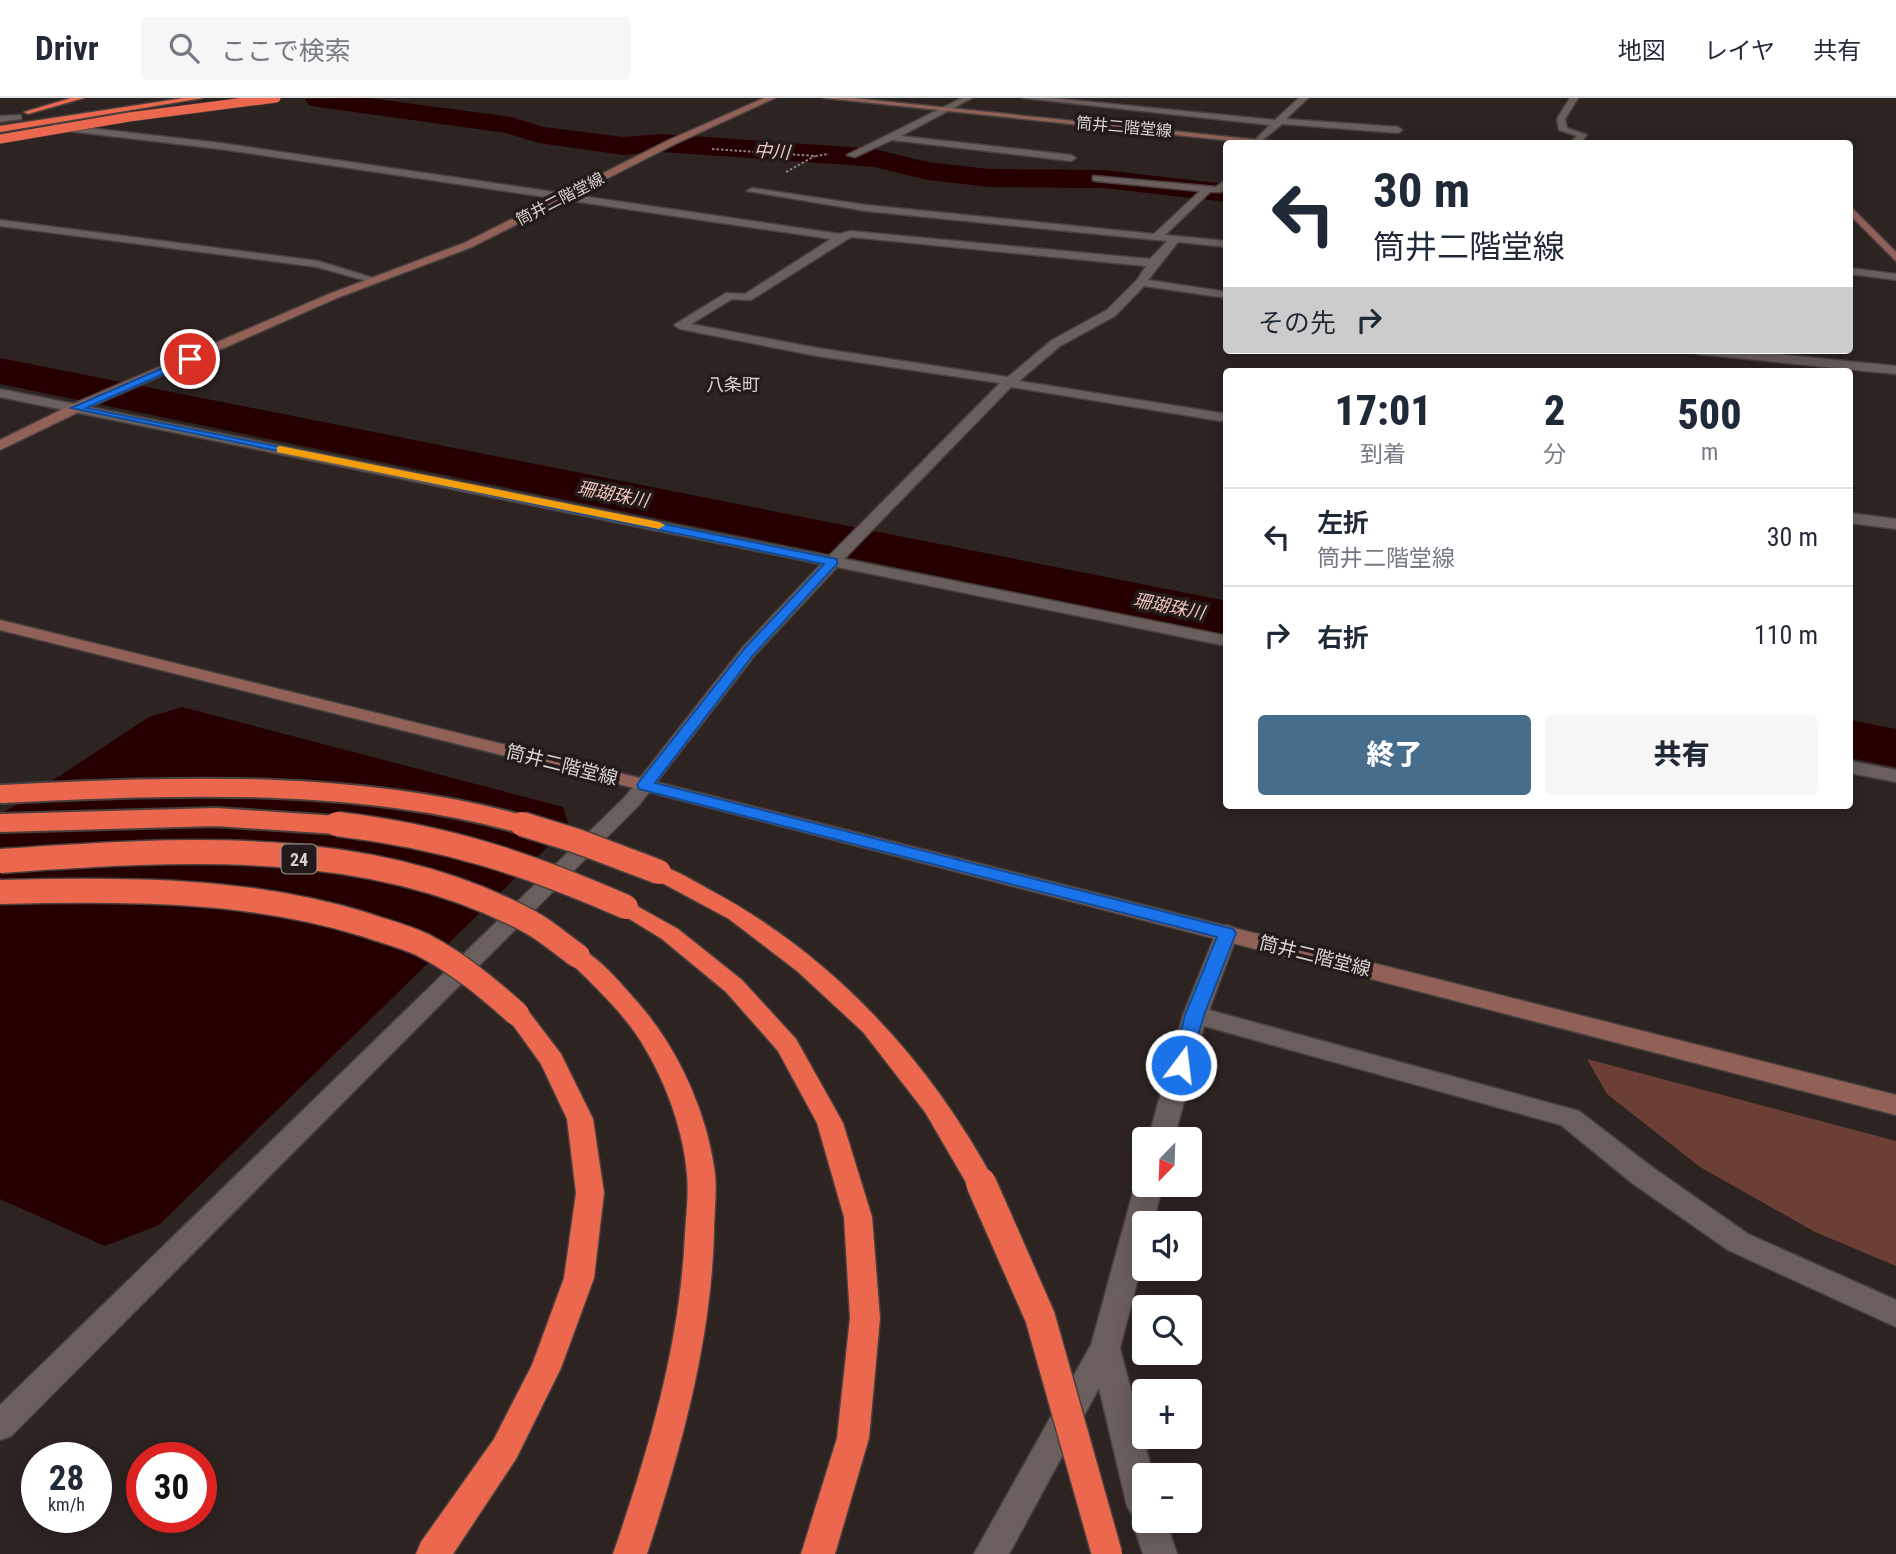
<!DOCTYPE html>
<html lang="ja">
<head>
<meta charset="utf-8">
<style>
  body { margin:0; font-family:"Roboto Condensed","Noto Sans JP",sans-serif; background:#f6f6f7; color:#1f2937; height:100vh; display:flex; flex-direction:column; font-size:26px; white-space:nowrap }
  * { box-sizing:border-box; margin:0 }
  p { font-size:23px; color:#747a83 }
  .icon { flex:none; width:38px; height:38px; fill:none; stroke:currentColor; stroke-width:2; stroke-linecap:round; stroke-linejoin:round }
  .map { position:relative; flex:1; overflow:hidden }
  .details { position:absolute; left:1223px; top:270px; width:630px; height:441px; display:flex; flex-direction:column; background:#fff; border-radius:7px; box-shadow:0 4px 18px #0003 }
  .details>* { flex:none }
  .hud { position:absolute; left:1223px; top:42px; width:630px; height:214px; border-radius:7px; box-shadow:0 4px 18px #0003; background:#fff; color:#1f2937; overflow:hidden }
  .needle { width:46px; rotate:203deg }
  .buttons { position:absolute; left:1132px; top:1029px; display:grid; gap:14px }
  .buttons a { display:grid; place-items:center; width:70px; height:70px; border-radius:7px; background:#fff; box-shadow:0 4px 18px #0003; font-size:35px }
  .speed { position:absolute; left:21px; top:1344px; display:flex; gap:14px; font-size:35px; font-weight:700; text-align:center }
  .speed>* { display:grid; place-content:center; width:91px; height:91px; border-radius:50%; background:#fff; box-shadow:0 4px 18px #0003; line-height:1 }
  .speed small { font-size:18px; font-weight:400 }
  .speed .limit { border:10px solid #d22; background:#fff; color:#111 }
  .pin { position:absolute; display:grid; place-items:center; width:60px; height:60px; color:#fff; margin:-30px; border:4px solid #fff; border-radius:50%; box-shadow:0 2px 7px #0007 }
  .me { position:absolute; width:77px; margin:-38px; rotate:15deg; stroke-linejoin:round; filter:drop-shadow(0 0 5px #0008) }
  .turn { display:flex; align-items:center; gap:24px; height:147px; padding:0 35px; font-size:32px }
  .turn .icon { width:91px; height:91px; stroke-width:2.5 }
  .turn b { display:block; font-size:49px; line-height:60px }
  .then { display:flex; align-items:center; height:66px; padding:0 35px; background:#0003; gap:14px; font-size:26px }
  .eta { display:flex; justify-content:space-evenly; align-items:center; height:119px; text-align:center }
  .eta b { font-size:42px; font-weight:800; line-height:49px }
  .primary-button { display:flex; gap:14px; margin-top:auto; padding:14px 35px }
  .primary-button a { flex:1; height:80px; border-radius:7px; background:#476d8d; color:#fff; font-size:28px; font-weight:800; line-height:80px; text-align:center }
  .primary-button a+a { background:#f6f6f7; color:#1f2937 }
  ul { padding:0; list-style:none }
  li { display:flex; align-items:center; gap:21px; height:98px; padding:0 35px; border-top:2px solid #e0e1e3 }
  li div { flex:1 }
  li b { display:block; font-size:26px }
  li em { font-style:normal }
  header { display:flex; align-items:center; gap:42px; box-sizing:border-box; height:98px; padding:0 35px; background:#fff; border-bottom:2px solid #e0e1e3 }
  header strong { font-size:33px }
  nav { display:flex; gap:38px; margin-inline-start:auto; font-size:24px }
  .search { width:490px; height:63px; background:#f6f6f7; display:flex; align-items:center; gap:18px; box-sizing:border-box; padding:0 24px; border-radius:7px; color:#747a83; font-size:26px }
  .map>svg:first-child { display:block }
</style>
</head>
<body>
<header>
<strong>Drivr</strong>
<div class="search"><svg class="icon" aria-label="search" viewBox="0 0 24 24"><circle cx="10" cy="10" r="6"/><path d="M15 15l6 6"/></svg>ここで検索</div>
<nav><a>地図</a><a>レイヤ</a><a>共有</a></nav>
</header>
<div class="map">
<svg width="1896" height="1456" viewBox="0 0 1896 1456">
  <rect width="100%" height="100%" fill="#2d2422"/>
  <path fill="#6b3f35" d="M 1587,961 L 1896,1043 L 1896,1168 L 1815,1134 L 1700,1069 L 1607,996 Z"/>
  <path fill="#260000" d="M 182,609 L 563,709 L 569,728 L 159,1127 L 105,1148 L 0,1101 L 0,717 L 149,619 Z"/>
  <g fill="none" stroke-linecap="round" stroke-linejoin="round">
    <g fill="#260000" fill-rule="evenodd">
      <path d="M 369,0 L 511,19 L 544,29 L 623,39 L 662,36 L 849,49 L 874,51 L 928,64 L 989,71 L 1103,72 L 1227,86 L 1227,104 L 1103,90 L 989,89 L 928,82 L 874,69 L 849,67 L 662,54 L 623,57 L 539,45 L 506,35 L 318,9 L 309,7 L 305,1 Z"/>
      <path d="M 0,260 L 1227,503 L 1227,537 L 0,286 Z"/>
      <path d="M 1850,622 L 1896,631 L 1896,669 L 1850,660 Z"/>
    </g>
    <defs>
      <g id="street">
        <path d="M 962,0 L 972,0 L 901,38 L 1071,57 L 1076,60 L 1071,63 L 892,42 L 855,59 L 847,57 Z"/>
        <path d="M 1023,0 L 1051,0 L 1275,22 L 1299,0 L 1308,0 L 1286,21 L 1398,29 L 1402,32 L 1398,35 L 1282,26 L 1259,45 L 1255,42 L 1270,27 Z"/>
        <path d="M 1570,0 L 1578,0 L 1565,21 L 1567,30 L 1587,37 L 1579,46 L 1569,46 L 1577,38 L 1559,32 L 1557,21 Z"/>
        <path d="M 21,17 L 21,21 L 0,24 L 0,18 Z"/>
        <path d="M 54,26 L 220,45 L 840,136 L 850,133 L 1150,161 L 1167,143 L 866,113 L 747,93 L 752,90 L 866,107 L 1154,136 L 1200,93 L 1096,83 L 1093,82 L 1093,78 L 1216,89 L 1227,81 L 1227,89 L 1221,94 L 1210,94 L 1165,137 L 1227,143 L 1227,149 L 1178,144 L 1148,182 L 1227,194 L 1227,200 L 1144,188 L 1115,218 L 1060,248 L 1019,283 L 1227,316 L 1227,324 L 1011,289 L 844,461 L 1227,538 L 1227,548 L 837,469 L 755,557 L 639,707 L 11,1338 L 0,1342 L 0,1307 L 625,699 L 743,549 L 821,466 L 0,299 L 0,291 L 829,458 L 1000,285 L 817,258 L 680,231 L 674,227 L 726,195 L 745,196 L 831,141 L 220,51 L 51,31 ZM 851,139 L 1146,168 L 1137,182 L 1107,212 L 1052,242 L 1008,279 L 817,250 L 691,226 L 732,201 L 751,202 Z"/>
        <path d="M 0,122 L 318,163 L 380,182 L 374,185 L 317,169 L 0,128 Z"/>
        <path d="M 1850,170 L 1896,176 L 1896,182 L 1850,176 Z"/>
        <path d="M 1691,252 L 1734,252 L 1896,268 L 1896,276 L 1697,256 Z"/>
        <path d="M 1850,415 L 1896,421 L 1896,431 L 1850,425 Z"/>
        <path d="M 1850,663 L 1896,672 L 1896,684 L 1850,675 Z"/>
        <path d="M 1227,827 L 1235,830 L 1238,835 L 1209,912 L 1579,1013 L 1652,1069 L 1748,1136 L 1896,1202 L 1896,1229 L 1728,1152 L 1632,1085 L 1561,1027 L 1204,928 L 1174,1041 L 1148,1041 L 1183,917 L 1216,835 L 1219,830 Z"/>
        <path d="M 1144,1078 L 1144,1087 L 1163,1087 L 1153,1125 L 1144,1125 L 1144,1157 L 1120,1250 L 1153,1377 L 1144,1377 L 1144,1423 L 1166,1423 L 1177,1456 L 1143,1456 L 1132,1423 L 1134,1420 L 1127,1408 L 1099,1290 L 1009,1456 L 974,1456 L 1091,1247 L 1135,1087 L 1139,1079 Z"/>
      </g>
      <g id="secondary">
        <path d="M 764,0 L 775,0 L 675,46 L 472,149 L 337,200 L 81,313 L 0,352 L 0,342 L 71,307 L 329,196 L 464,145 L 669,42 Z"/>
        <path d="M 824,0 L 852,0 L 1298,46 L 1262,46 Z"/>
        <path d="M 1850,108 L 1896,154 L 1896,163 L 1850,117 Z"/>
        <path d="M 0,522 L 652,683 L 1896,997 L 1896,1017 L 638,691 L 0,532 Z"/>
      </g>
      <g id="highway">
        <path d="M 71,0 L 84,0 L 28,16 L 24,14 Z"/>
        <path d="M 184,0 L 203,0 L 0,34 L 0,28 Z"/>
        <path d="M 659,767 C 677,772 695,784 712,793 C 833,858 931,964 995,1085 L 991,1093 L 981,1096 L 971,1093 L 925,1014 L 863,934 L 797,873 L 729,821 L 651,779 L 648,774 L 651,769 Z"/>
        <path d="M 626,802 L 678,831 L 742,882 L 796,941 L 843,1025 L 872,1119 L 880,1220 L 869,1340 L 835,1456 L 801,1456 L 837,1340 L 850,1220 L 844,1119 L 817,1025 L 778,953 L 726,894 L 662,841 L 618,814 L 615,809 L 618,804 Z"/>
        <path d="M 578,850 C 597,856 626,891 640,907 C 679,952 708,1017 715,1076 C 717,1095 714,1115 714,1134 C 711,1245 681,1351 647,1456 L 613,1456 C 649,1351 680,1247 685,1136 C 686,1117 689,1097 687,1077 C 684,1035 667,988 646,952 C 627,918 597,891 570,864 L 566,858 L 570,852 Z"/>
        <path d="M 517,907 L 526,910 L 561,956 L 593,1021 L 604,1095 L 594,1180 L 561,1270 L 516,1361 L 453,1456 L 416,1456 L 421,1444 L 494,1341 L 532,1267 L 564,1180 L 576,1095 L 567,1021 L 541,966 L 505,916 L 508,910 Z"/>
      </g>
    </defs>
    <use href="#street" stroke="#48403e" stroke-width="3"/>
    <use href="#secondary" stroke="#48403e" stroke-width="3"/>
    <use href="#highway" stroke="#48403e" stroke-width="3"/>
    <g stroke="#8a8280" stroke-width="2" stroke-dasharray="2.5 2" stroke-linecap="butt">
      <path d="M 712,51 L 816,58 L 829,56"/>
      <path d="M 786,74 L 815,58"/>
    </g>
    <use href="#street" fill="#6a5f5c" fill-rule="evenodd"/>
    <use href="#secondary" fill="#916158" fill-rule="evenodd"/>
    <use href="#highway" fill="#eb674e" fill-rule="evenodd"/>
    <defs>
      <path id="highway-bridge-far3" d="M 0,41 L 129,19 L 276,0"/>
      <g id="highway-bridge-far2">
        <path d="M 0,696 C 176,688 357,679 528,728"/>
        <path d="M 0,725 L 216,719 L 352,728"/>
      </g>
      <g id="highway-bridge-far1">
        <path d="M 337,726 C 446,739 526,765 626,809"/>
        <path d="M 522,726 L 577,743 L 659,774"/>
        <path d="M 0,763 C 176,751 370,737 530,824 C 547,833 562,847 578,858"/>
        <path d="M 0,794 C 123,791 245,790 363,826 C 383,833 404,838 423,847 C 458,865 488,890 517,916"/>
      </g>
      <path id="highway-bridge" d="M 981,1085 L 1040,1219 L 1107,1456"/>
    </defs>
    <use href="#highway-bridge-far3" stroke="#48403e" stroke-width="10" stroke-linecap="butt"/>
    <use href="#highway-bridge-far2" stroke="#48403e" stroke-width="22" stroke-linecap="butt"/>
    <use href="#highway-bridge-far1" stroke="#48403e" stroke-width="27" stroke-linecap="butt"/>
    <use href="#highway-bridge" stroke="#48403e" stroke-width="33" stroke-linecap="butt"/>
    <use href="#highway-bridge-far3" stroke="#eb674e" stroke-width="9"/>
    <use href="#highway-bridge-far2" stroke="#eb674e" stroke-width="18"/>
    <use href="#highway-bridge-far1" stroke="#eb674e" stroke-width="24"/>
    <use href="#highway-bridge" stroke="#eb674e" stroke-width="30"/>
  </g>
  <path fill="#1a73e8" stroke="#114b97" stroke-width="2" d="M 190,258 L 194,261 L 193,263 L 86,310 L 837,461 L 837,466 L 754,556 L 655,685 L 1233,831 L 1236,835 L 1204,917 L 1188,971 L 1174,971 L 1172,967 L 1185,917 L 1217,839 L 639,691 L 637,687 L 639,684 L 745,550 L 824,466 L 71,310 Z"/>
  <path fill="#f59e0b" d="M 280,348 L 659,424 L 665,427 L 659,431 L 277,354 L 277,349 Z"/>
  <g text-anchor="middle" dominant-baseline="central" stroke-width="7" stroke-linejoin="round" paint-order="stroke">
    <g font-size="16" fill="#d8d1d0" stroke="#231b19">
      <text transform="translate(1124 29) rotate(5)">筒井二階堂線</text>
      <text transform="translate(560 101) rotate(-27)">筒井二階堂線</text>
    </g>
    <g font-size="18" font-style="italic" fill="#f4c8bf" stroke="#231b19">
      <text transform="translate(772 53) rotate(4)">中川</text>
      <text transform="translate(613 396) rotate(11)">珊瑚珠川</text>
      <text transform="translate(1169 508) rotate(11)">珊瑚珠川</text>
    </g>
    <g font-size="18" fill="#d8d1d0" stroke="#231b19">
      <text x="733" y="286">八条町</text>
    </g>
    <rect fill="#231b19" stroke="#a29a99" stroke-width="2" x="281.5" y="746.5" width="35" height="29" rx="5"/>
    <g font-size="18" font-weight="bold" fill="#d8d1d0">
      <text x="299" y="761">24</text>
    </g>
    <g font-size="19" fill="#d8d1d0" stroke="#231b19">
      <text transform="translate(562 667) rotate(14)">筒井二階堂線</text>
      <text transform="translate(1315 858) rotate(14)">筒井二階堂線</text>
    </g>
  </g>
</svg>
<div class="buttons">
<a><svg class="needle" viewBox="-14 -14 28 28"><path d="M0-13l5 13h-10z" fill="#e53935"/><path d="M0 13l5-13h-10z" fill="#747a83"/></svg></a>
<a><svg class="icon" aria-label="sound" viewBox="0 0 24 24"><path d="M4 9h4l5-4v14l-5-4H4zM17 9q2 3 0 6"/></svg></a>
<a><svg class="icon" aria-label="search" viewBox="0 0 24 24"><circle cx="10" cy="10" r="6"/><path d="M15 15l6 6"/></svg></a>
<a>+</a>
<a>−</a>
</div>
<div class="speed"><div>28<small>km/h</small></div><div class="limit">30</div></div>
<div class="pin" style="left:190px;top:261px;background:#d93025"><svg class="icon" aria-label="arrive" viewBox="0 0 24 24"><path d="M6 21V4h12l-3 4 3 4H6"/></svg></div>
<svg class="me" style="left:1181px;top:967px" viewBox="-20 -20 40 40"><circle r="17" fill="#1a73e8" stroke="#fff" stroke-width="3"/><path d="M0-11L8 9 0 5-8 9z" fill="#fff"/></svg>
<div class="hud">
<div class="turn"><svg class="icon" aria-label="left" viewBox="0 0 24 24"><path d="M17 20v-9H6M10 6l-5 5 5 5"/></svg><div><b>30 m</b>筒井二階堂線</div></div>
<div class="then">その先<svg class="icon" aria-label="right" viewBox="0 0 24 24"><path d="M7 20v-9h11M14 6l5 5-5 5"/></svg></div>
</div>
<section class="details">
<div class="eta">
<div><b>17:01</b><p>到着</p></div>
<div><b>2</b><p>分</p></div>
<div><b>500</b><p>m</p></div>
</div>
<ul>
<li><svg class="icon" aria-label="left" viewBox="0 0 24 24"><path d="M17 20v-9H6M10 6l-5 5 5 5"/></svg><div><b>左折</b><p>筒井二階堂線</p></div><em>30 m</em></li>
<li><svg class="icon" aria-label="right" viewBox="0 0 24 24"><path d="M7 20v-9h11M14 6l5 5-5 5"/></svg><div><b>右折</b></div><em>110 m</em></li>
</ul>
<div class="primary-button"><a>終了</a><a>共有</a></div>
</section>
</div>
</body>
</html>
